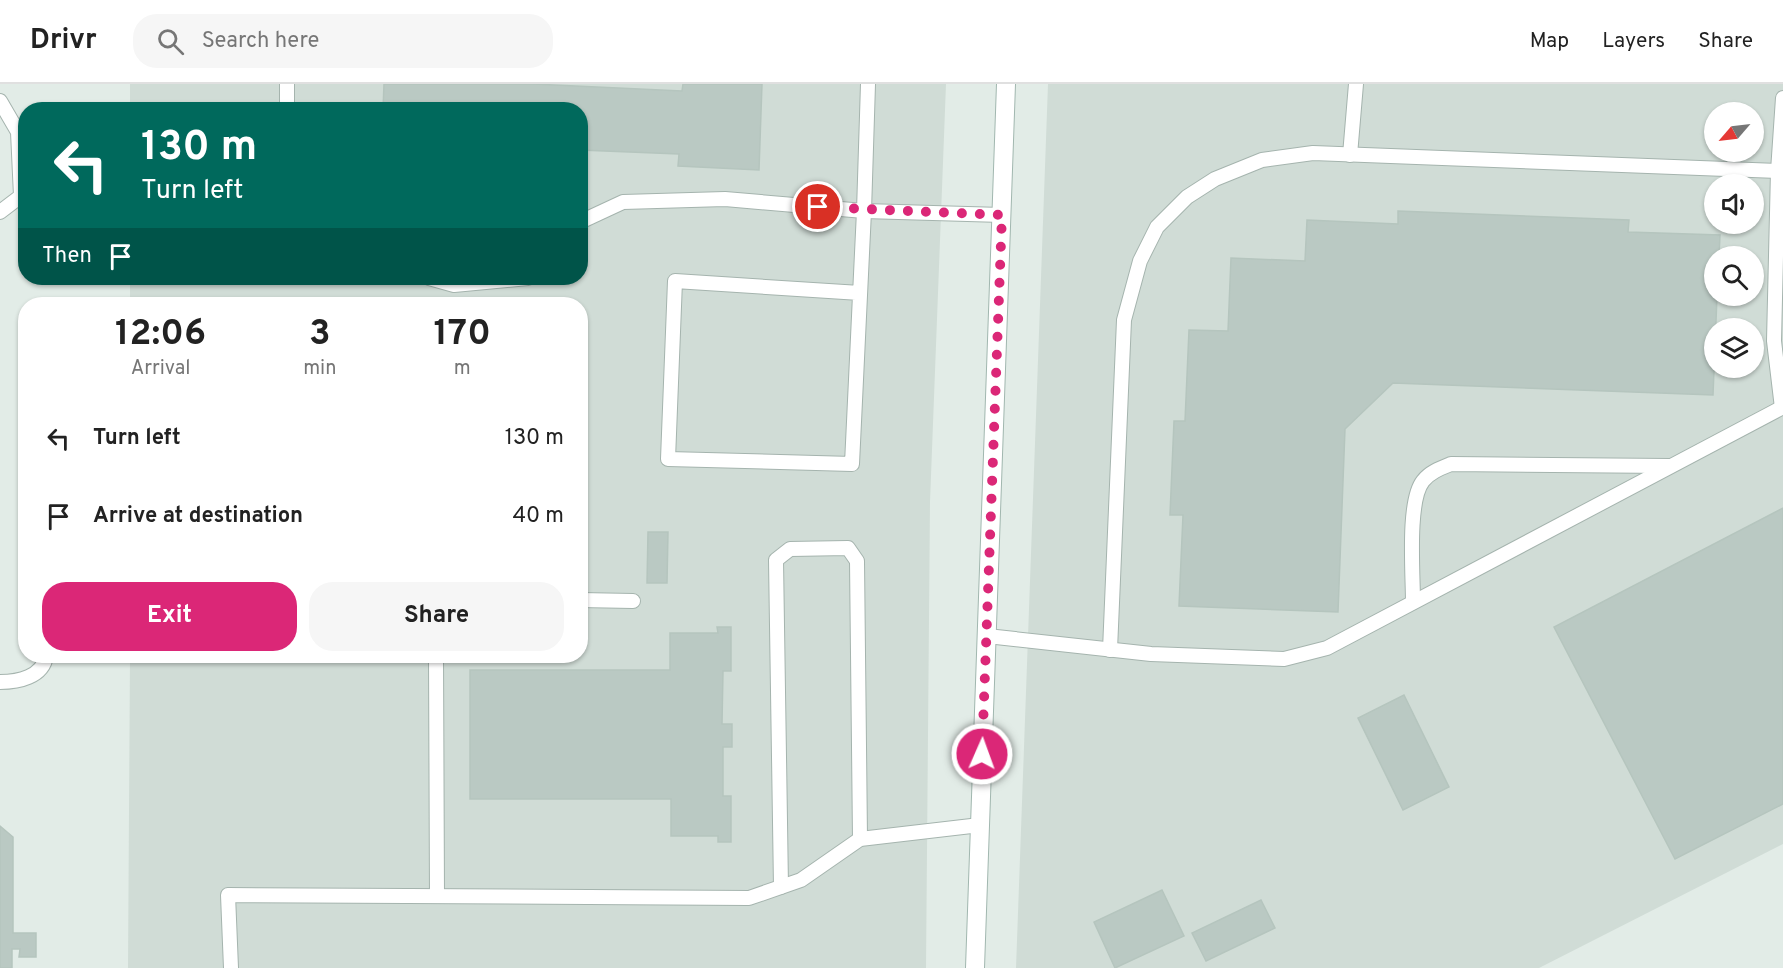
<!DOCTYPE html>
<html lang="en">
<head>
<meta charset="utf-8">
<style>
  body { margin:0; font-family:Overpass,sans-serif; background:#f6f6f6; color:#222; height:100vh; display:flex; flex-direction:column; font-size:22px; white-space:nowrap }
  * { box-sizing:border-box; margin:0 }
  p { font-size:20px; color:#767676 }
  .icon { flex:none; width:33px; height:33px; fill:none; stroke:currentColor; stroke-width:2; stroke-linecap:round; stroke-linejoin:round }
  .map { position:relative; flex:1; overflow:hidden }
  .drawer { position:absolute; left:18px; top:213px; width:570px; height:366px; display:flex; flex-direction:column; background:#fff; border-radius:24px; box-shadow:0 2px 4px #0004 }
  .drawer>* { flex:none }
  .guide { position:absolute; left:18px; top:18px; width:570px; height:183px; border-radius:24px; box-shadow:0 2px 4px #0004; background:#00695c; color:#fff; overflow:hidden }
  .needle { width:39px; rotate:242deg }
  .fabs { position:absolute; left:1704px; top:18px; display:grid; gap:12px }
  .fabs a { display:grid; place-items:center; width:60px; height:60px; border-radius:50%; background:#fff; box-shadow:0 2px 4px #0004; font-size:30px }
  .pin { position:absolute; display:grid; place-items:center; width:51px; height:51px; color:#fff; margin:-26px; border:3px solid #fff; border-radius:50%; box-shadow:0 2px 6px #0007 }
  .me { position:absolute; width:66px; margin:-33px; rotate:2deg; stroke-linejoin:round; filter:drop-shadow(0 0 4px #0008) }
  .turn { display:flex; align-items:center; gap:21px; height:126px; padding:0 24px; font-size:27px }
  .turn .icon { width:78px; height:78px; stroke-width:2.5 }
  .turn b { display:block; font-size:42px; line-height:51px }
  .then { display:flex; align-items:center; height:57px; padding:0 24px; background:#0003; gap:12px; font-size:22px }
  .eta { display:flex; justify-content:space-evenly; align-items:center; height:102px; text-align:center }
  .eta b { font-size:36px; font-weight:700; line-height:42px }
  .cta { display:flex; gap:12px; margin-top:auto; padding:12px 24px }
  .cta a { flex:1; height:69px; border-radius:24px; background:#db2777; color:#fff; font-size:24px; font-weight:700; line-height:69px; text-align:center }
  .cta a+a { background:#f6f6f6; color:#222 }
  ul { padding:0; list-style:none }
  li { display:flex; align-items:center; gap:18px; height:78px; padding:0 24px }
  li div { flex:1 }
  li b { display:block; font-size:22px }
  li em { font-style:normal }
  header { display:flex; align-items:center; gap:36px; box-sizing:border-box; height:84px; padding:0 30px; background:#fff; border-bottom:2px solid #e0e0e0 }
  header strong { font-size:28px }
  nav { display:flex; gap:33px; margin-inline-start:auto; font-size:21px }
  .search { width:420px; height:54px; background:#f6f6f6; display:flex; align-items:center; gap:15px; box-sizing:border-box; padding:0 21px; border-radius:24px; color:#767676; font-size:22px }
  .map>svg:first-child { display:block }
</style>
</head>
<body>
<header>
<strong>Drivr</strong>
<div class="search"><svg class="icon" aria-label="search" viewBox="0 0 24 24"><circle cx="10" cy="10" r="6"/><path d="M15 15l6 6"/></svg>Search here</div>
<nav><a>Map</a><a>Layers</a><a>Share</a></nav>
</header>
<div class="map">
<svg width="1783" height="884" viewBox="0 0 1783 884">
  <rect width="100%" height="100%" fill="#e2ece7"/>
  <g fill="#d0dcd6" fill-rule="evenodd">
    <path d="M 130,0 L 946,0 L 930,418 L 926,884 L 128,884 L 130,572 L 580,572 L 580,220 L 130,220 L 130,194 L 580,194 L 580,26 L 130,25 Z"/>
    <path d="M 1048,0 L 1783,0 L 1783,760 L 1539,884 L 1016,884 ZM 1714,28 L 1754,28 L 1754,68 L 1714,68 ZM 1714,100 L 1754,100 L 1754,140 L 1714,140 ZM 1714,172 L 1754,172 L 1754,212 L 1714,212 ZM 1714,244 L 1754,244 L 1754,284 L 1714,284 Z"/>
  </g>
  <g fill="#bac9c3" stroke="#b5c5be" stroke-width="1.5">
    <path d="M 384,0 L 533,0 L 682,7 L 683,0 L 762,0 L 759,86 L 678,82 L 679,70 L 580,66 L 580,26 L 383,26 Z"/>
    <path d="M 1398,127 L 1629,136 L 1628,148 L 1720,151 L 1719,172 L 1714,172 L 1714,212 L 1717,212 L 1713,311 L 1393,299 L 1345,345 L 1338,528 L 1179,522 L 1183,431 L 1170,431 L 1174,337 L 1185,337 L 1189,246 L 1228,247 L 1231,174 L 1305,177 L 1307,136 L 1398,140 Z"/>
    <path d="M 1783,424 L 1783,720 L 1675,775 L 1554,543 Z"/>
    <path d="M 648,448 L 668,448 L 667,499 L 647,499 Z"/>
    <path d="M 717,543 L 731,543 L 731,587 L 723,587 L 722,640 L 732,640 L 732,663 L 723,663 L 723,712 L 731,712 L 731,758 L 718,758 L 718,752 L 671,752 L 671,715 L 470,715 L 470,586 L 670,586 L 670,549 L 718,549 Z"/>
    <path d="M 1404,611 L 1449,703 L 1403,726 L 1358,634 Z"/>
    <path d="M 0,742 L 13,753 L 13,849 L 36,849 L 36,873 L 19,873 L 20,865 L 12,865 L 12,884 L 0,884 Z"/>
    <path d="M 1162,806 L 1184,852 L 1115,884 L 1094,838 Z"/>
    <path d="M 1261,816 L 1275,844 L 1206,877 L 1192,849 Z"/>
  </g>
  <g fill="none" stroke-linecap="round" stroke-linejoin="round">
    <defs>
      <g id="service">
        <path d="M 287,0 L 287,26"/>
        <path d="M 868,0 L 864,127 L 1002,131"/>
        <path d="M 0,17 L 18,48 L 21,112 L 0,128"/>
        <path d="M 1350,71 L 1356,0"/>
        <path d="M 1778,87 L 1774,257 L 1782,324"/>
        <path d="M 580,138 L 623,118 L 725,115 L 864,127 L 852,380 L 668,375 L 675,197 L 860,209"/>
        <path d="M 429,194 L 454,201 L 528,194"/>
        <path d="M 580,516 L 633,517"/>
        <path d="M 1413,518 C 1413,490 1407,417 1423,397 C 1430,388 1441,384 1451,380 L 1669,382"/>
        <path d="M 987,552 L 1151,570 L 1284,575 L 1327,564 L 1783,323"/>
        <path d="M 1110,566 L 1124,236 L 1140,177 L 1157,143 L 1187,113 L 1215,95 L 1262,76 L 1313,69 L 1778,87 L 1783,14"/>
        <path d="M 436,572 L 437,812"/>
        <path d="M 0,598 C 18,598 43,593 46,572"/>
        <path d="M 781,803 L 776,476 L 790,465 L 848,464 L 857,477 L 860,755"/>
        <path d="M 231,884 L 228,811 L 749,814 L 801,796 L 860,755 L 980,741"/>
      </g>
      <path id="secondary" d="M 975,884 L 1006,0"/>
    </defs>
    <use href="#service" stroke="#a5b4ae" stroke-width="16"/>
    <use href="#secondary" stroke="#a1b7af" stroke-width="20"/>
    <use href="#service" stroke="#fff" stroke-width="14"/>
    <use href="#secondary" stroke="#fff" stroke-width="18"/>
  </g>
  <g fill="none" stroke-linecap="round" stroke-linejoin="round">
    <path stroke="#db2777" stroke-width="10" stroke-dasharray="0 18" d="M 818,123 L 1002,131 L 982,670"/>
  </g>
</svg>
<div class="fabs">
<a><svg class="needle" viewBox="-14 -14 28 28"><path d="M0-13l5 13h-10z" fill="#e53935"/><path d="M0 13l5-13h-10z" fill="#767676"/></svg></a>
<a><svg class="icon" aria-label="sound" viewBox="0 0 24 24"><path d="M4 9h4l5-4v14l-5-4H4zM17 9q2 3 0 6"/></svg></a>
<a><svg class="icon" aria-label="search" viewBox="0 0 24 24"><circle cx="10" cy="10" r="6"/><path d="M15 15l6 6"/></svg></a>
<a><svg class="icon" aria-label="layers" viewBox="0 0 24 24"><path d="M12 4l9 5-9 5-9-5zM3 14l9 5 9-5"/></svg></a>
</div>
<div class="pin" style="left:818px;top:123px;background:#d93025"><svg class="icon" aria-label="arrive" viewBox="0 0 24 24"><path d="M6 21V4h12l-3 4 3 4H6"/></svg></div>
<svg class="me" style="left:982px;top:670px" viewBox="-20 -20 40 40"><circle r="17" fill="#db2777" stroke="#fff" stroke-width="3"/><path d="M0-11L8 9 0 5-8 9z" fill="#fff"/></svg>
<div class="guide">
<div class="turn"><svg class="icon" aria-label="left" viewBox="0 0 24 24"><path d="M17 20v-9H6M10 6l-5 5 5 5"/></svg><div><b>130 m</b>Turn left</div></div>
<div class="then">Then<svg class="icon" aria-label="arrive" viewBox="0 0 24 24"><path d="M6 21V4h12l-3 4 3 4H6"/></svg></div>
</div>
<section class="drawer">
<div class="eta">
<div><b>12:06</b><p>Arrival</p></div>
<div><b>3</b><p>min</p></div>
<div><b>170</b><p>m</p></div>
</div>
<ul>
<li><svg class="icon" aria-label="left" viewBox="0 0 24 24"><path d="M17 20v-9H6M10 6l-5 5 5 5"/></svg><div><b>Turn left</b></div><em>130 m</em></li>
<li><svg class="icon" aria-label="arrive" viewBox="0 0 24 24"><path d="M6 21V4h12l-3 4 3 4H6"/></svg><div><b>Arrive at destination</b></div><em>40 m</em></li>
</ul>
<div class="cta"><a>Exit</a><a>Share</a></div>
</section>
</div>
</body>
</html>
